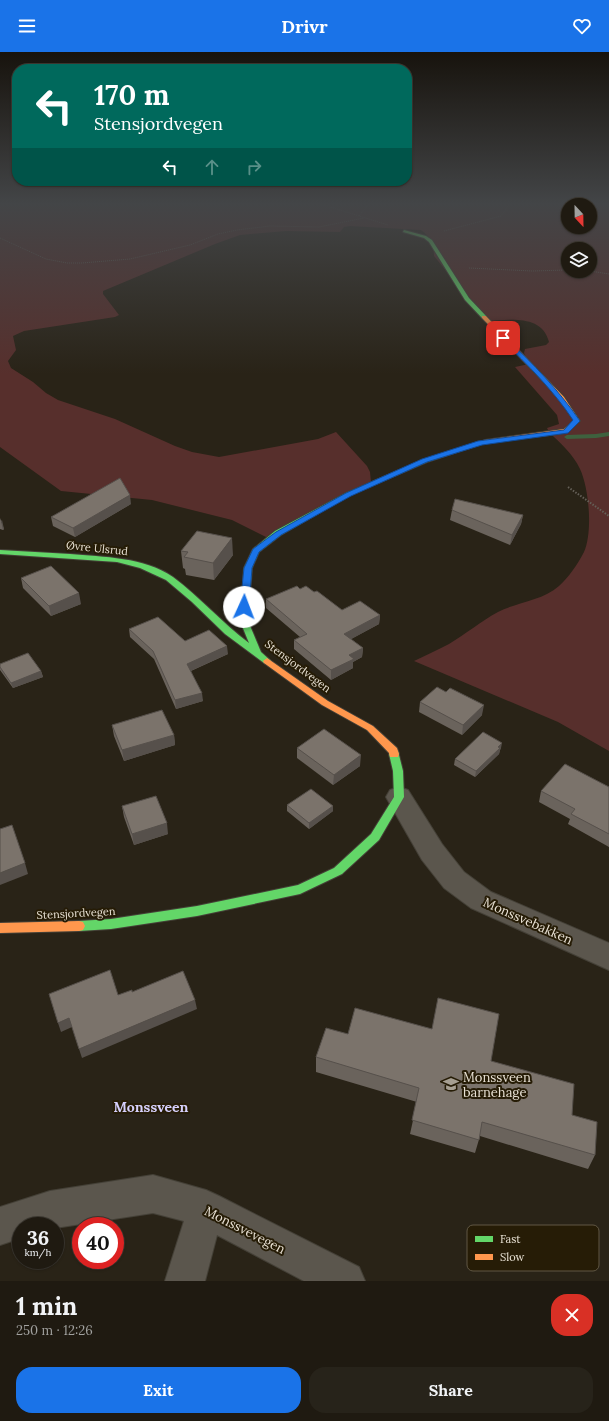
<!DOCTYPE html>
<html lang="en">
<head>
<meta charset="utf-8">
<style>
  body { margin:0; font-family:Lora,serif; background:#27231a; color:#f1f3f6; height:100vh; display:flex; flex-direction:column; font-size:15px; white-space:nowrap }
  * { box-sizing:border-box; margin:0 }
  p { font-size:13px; color:#a1a19f }
  .icon { flex:none; width:22px; height:22px; fill:none; stroke:currentColor; stroke-width:2; stroke-linecap:round; stroke-linejoin:round }
  .map { position:relative; height:1229px; overflow:hidden }
  .sheet { display:flex; flex-direction:column; background:#1f1a11; flex:1 }
  .sheet>* { flex:none }
  .hud { position:absolute; left:12px; top:12px; width:400px; height:122px; border-radius:16px; box-shadow:0 1px 3px #0004,0 0 0 1px #3c3831; background:#00695c; color:#fff; overflow:hidden }
  .needle { width:26px; rotate:158deg }
  .controls { position:absolute; left:561px; top:146px; display:grid; gap:8px }
  .controls a { display:grid; place-items:center; width:36px; height:36px; border-radius:50%; background:#1f1a11; box-shadow:0 1px 3px #0004,0 0 0 1px #3c3831; font-size:20px }
  .speed { position:absolute; left:12px; top:1165px; display:flex; gap:8px; font-size:20px; font-weight:700; text-align:center }
  .speed>* { display:grid; place-content:center; width:52px; height:52px; border-radius:50%; background:#1f1a11; box-shadow:0 1px 3px #0004,0 0 0 1px #3c3831; line-height:1 }
  .speed small { font-size:10px; font-weight:400 }
  .speed .limit { border:6px solid #d22; background:#fff; color:#111 }
  .pin { position:absolute; display:grid; place-items:center; width:34px; height:34px; color:#fff; margin:-17px; border-radius:8px; box-shadow:0 2px 6px #0006 }
  .me { position:absolute; width:44px; margin:-22px; rotate:2deg; stroke-linejoin:round; filter:drop-shadow(0 0 3px #0008) }
  .turn { display:flex; align-items:center; gap:14px; height:84px; padding:0 16px; font-size:18px }
  .turn .icon { width:52px; height:52px; stroke-width:2.5 }
  .turn b { display:block; font-size:28px; line-height:34px }
  .lanes { display:flex; align-items:center; height:38px; padding:0 16px; background:#0003; justify-content:center; gap:20px; direction:ltr }
  .lanes .off { opacity:.35 }
  .round { display:grid; place-items:center; flex:none; width:42px; height:42px; border-radius:16px; background:#27231a }
  .summary { display:flex; align-items:center; justify-content:space-between; height:68px; padding:0 16px }
  h1 { font-size:24px; font-weight:700; line-height:30px }
  .primary-button { display:flex; gap:8px; margin-top:auto; padding:8px 16px }
  .primary-button a { flex:1; height:46px; border-radius:16px; background:#1a73e8; color:#fff; font-size:16px; font-weight:700; line-height:46px; text-align:center }
  .primary-button a+a { background:#27231a; color:#f1f3f6 }
  header { display:flex; justify-content:space-between; align-items:center; height:52px; padding:0 16px; background:#1a73e8; color:#fff; font-size:18px; font-weight:700 }
  .map>svg:first-child { display:block }
</style>
</head>
<body>
<header><svg class="icon" aria-label="menu" viewBox="0 0 24 24"><path d="M4 6h16M4 12h16M4 18h16"/></svg>Drivr<svg class="icon" aria-label="heart" viewBox="0 0 24 24"><path d="M12 20l-8-8c-3-5 5-10 8-4 3-6 11-1 8 4z"/></svg></header>
<div class="map">
<svg width="609" height="1229" viewBox="0 0 609 1229">
  <rect width="100%" height="100%" fill="#292317"/>
  <path fill="#572f2c" fill-rule="evenodd" d="M 0,150 L 609,150 L 609,699 L 558,670 L 414,609 C 426,603 438,598 449,592 C 466,582 481,569 498,560 C 517,550 542,549 559,534 C 568,526 578,512 584,500 C 593,480 589,436 580,417 C 573,402 560,391 549,380 L 547,376 L 559,372 L 557,363 L 515,315 L 529,312 L 524,301 L 525,297 L 546,293 L 549,290 C 542,262 509,268 487,269 L 434,204 C 434,193 430,184 421,178 L 350,174 L 344,175 L 340,180 L 286,179 L 240,183 L 215,192 L 103,239 L 103,242 L 119,263 L 115,265 L 24,279 L 13,284 L 16,298 L 8,309 L 11,316 L 33,330 L 46,341 L 58,348 L 115,367 L 175,394 L 192,400 L 219,405 L 318,387 L 336,380 L 367,414 L 370,420 L 371,430 L 268,486 L 232,468 L 152,448 L 61,439 L 0,395 ZM 568,153 L 590,153 L 590,175 L 568,175 ZM 568,197 L 590,197 L 590,219 L 568,219 Z"/>
  <g fill="none" stroke-linecap="round" stroke-linejoin="round">
    <path fill="#3e613e" fill-rule="evenodd" d="M 609,380 L 609,384 L 596,386 L 567,387 L 564,385 L 567,383 L 596,382 Z"/>
    <defs>
      <g id="street">
        <path d="M 399,735 L 408,738 L 442,792 L 464,820 L 491,840 L 609,891 L 609,918 L 471,856 L 444,836 L 422,808 L 386,745 L 390,738 Z"/>
        <path d="M 153,1123 L 206,1138 L 219,1144 L 359,1215 L 365,1229 L 304,1229 L 217,1183 L 205,1229 L 165,1229 L 184,1169 L 153,1161 L 55,1176 L 55,1174 L 21,1174 L 21,1186 L 0,1193 L 0,1155 L 50,1139 Z"/>
      </g>
      <g id="fast">
        <path d="M 404,178 L 426,184 L 432,188 L 469,246 L 486,264 L 486,266 L 482,266 L 465,248 L 429,190 L 424,186 L 403,180 Z"/>
        <path d="M 483,389 L 488,390 L 427,410 L 350,443 L 281,483 L 259,500 L 252,516 L 248,569 L 261,600 L 271,609 L 267,612 L 264,611 L 225,582 L 192,550 L 166,528 L 140,516 L 117,510 L 0,502 L 0,498 C 23,499 47,501 70,502 C 103,505 145,505 173,525 C 200,545 222,571 249,591 L 240,569 L 244,516 L 253,497 L 275,479 L 346,441 L 423,408 Z"/>
        <path d="M 394,698 L 398,699 L 403,719 L 404,745 L 379,788 L 342,822 L 300,842 L 197,864 L 111,877 L 79,879 L 75,878 L 73,874 L 75,870 L 79,869 L 111,867 L 197,854 L 298,833 L 334,816 L 371,782 L 394,745 L 393,719 L 389,702 L 390,699 Z"/>
      </g>
      <g id="slow">
        <path d="M 482,264 L 486,264 L 564,345 L 580,369 L 566,381 L 483,391 L 483,389 L 485,388 L 564,377 L 574,369 L 560,347 L 482,266 Z"/>
        <path d="M 267,606 L 328,649 L 373,674 L 397,696 L 399,702 L 398,705 L 390,705 L 389,701 L 367,678 L 322,653 L 264,611 L 263,609 Z"/>
        <path d="M 79,869 L 83,870 L 85,874 L 83,878 L 79,879 L 0,881 L 0,871 Z"/>
      </g>
    </defs>
    <use href="#street" stroke="#444037" stroke-width="2"/>
    <use href="#fast" stroke="#444037" stroke-width="2"/>
    <use href="#slow" stroke="#444037" stroke-width="2"/>
    <g stroke="#645f57" stroke-width="1" stroke-dasharray="1 1" stroke-linecap="butt">
      <path d="M 314,150 L 388,173"/>
      <path d="M 359,164 L 368,153 L 368,150"/>
      <path d="M 444,179 L 501,164 L 511,150"/>
      <path d="M 0,186 L 46,207 L 67,211 L 82,211 L 130,207 L 190,193 L 218,182 L 237,178 L 270,174 L 319,175 L 364,166"/>
      <path d="M 469,216 L 532,219 L 568,218"/>
      <path d="M 590,219 L 609,222"/>
    </g>
    <path stroke="#645f57" stroke-width="2" stroke-dasharray="1.5 1.5" stroke-linecap="butt" d="M 568,435 L 609,464"/>
    <use href="#street" fill="#5b564d" fill-rule="evenodd"/>
    <use href="#fast" fill="#63d668" fill-rule="evenodd"/>
    <use href="#slow" fill="#ff974d" fill-rule="evenodd"/>
  </g>
  <g fill="#6a635c">
    <path d="M 131,452 L 75,485 L 53,474 L 51,465 Z"/>
    <path d="M 452,458 L 523,463 L 521,472 L 510,493 L 450,468 Z"/>
    <path d="M 0,466 L 4,477 L 3,478 L 0,477 Z"/>
    <path d="M 181,499 L 233,503 L 214,528 L 186,523 L 185,517 L 183,516 Z"/>
    <path d="M 21,526 L 81,552 L 51,564 L 23,536 Z"/>
    <path d="M 300,537 L 314,540 L 342,558 L 380,563 L 379,572 L 351,587 L 363,596 L 362,605 L 353,610 L 353,616 L 331,628 L 294,597 L 294,588 L 300,585 L 266,556 L 266,547 Z"/>
    <path d="M 129,577 L 185,589 L 228,602 L 191,619 L 203,649 L 176,657 L 154,607 L 130,585 Z"/>
    <path d="M 0,612 L 41,619 L 43,625 L 13,636 L 0,618 Z"/>
    <path d="M 446,640 L 482,663 L 462,683 L 419,660 L 420,650 Z"/>
    <path d="M 112,673 L 174,683 L 175,693 L 124,709 L 114,684 Z"/>
    <path d="M 297,696 L 360,714 L 333,733 L 297,706 Z"/>
    <path d="M 501,696 L 500,698 L 499,702 L 475,725 L 454,713 L 455,707 Z"/>
    <path d="M 609,735 L 609,795 L 568,772 L 570,767 L 539,750 L 541,739 Z"/>
    <path d="M 287,753 L 333,754 L 333,759 L 309,777 L 287,759 Z"/>
    <path d="M 122,754 L 168,782 L 134,793 L 124,765 Z"/>
    <path d="M 348,982 L 491,1009 L 572,1063 L 595,1103 L 588,1117 L 480,1084 L 475,1101 L 410,1082 L 417,1050 L 316,1020 L 316,1005 Z"/>
  </g>
  <g fill="#56504b">
    <path d="M 130,443 L 131,452 L 75,485 L 73,476 Z"/>
    <path d="M 523,463 L 521,472 L 510,493 L 512,483 Z"/>
    <path d="M 2,468 L 4,477 L 3,478 L 1,469 Z"/>
    <path d="M 232,486 L 233,503 L 214,528 L 213,511 Z"/>
    <path d="M 79,541 L 81,552 L 51,564 L 49,554 Z"/>
    <path d="M 380,563 L 379,572 L 344,591 L 344,582 Z"/>
    <path d="M 227,594 L 228,602 L 188,620 L 187,612 Z"/>
    <path d="M 363,596 L 362,605 L 353,610 L 353,616 L 331,628 L 331,618 L 349,603 Z"/>
    <path d="M 41,619 L 43,625 L 13,636 L 11,631 Z"/>
    <path d="M 202,641 L 203,649 L 176,657 L 175,648 Z"/>
    <path d="M 484,653 L 482,663 L 462,683 L 463,673 Z"/>
    <path d="M 174,683 L 175,693 L 124,709 L 122,698 Z"/>
    <path d="M 502,691 L 501,696 L 500,698 L 499,702 L 475,725 L 476,719 Z"/>
    <path d="M 361,703 L 360,714 L 333,733 L 334,723 Z"/>
    <path d="M 333,754 L 333,759 L 309,777 L 309,771 Z"/>
    <path d="M 167,771 L 168,782 L 134,793 L 132,782 Z"/>
    <path d="M 25,811 L 28,822 L 0,833 L 0,821 Z"/>
    <path d="M 195,948 L 197,957 L 82,1006 L 79,997 Z"/>
    <path d="M 69,966 L 72,975 L 61,980 L 58,971 Z"/>
  </g>
  <g fill="#7b736b" stroke="#56504b">
    <path d="M 120,426 L 130,443 L 73,476 L 51,465 Z"/>
    <path d="M 455,447 L 523,463 L 512,483 L 452,458 Z"/>
    <path d="M 197,479 L 232,486 L 213,511 L 184,505 L 188,500 L 181,499 Z"/>
    <path d="M 51,514 L 79,541 L 49,554 L 21,526 Z"/>
    <path d="M 297,534 L 300,537 L 306,534 L 314,540 L 317,539 L 342,558 L 360,549 L 380,563 L 344,582 L 363,596 L 349,603 L 354,607 L 331,618 L 294,588 L 307,582 L 266,547 Z"/>
    <path d="M 158,565 L 185,589 L 209,578 L 227,594 L 187,612 L 202,641 L 175,648 L 153,599 L 129,577 Z"/>
    <path d="M 28,601 L 41,619 L 11,631 L 0,615 L 0,612 Z"/>
    <path d="M 437,635 L 446,640 L 450,636 L 484,653 L 463,673 L 420,650 Z"/>
    <path d="M 162,658 L 174,683 L 122,698 L 112,673 Z"/>
    <path d="M 324,677 L 361,703 L 334,723 L 297,696 Z"/>
    <path d="M 483,680 L 502,691 L 498,695 L 500,696 L 476,719 L 455,707 Z"/>
    <path d="M 565,712 L 609,735 L 609,782 L 571,762 L 575,757 L 541,739 Z"/>
    <path d="M 311,737 L 333,754 L 309,771 L 287,753 Z"/>
    <path d="M 156,744 L 167,771 L 132,782 L 122,754 Z"/>
    <path d="M 12,773 L 25,811 L 0,821 L 0,777 Z"/>
    <path d="M 110,918 L 118,943 L 132,938 L 132,940 L 183,919 L 195,948 L 79,997 L 69,966 L 58,971 L 49,942 Z"/>
    <path d="M 438,946 L 499,962 L 491,1009 L 574,1032 L 572,1063 L 597,1070 L 595,1103 L 482,1070 L 479,1088 L 412,1068 L 419,1036 L 316,1005 L 326,976 L 348,982 L 355,956 L 432,977 Z"/>
  </g>
  <linearGradient id="sky" x2="0" y2="1"><stop stop-color="#17130d"/><stop offset="0.47" stop-color="#434547"/><stop offset="1" stop-color="#434547" stop-opacity="0"/></linearGradient>
  <rect width="609" height="322" fill="url(#sky)"/>
  <path fill="#1a73e8" stroke="#114b97" d="M 502,285 L 505,285 C 534,313 557,336 580,369 L 568,381 L 482,393 L 427,410 L 351,444 L 281,483 L 259,500 L 252,516 L 249,555 L 247,557 L 241,557 L 240,555 L 244,516 L 253,497 L 276,480 L 346,441 L 422,407 L 478,389 L 564,378 L 573,368 C 553,338 528,313 502,288 Z"/>
  <defs>
    <symbol id="school-bare" viewBox="-9 -9 18 18"><path d="M0-5L7-2L0 1L-7-2ZM-4 1L0 2.5L4 1V4Q0 6-4 4Z" fill="#a69f92" stroke="#261c06" stroke-width="2.5" paint-order="stroke"/></symbol>
  </defs>
  <g fill-rule="evenodd">
    <use href="#school-bare" x="440" y="1021" width="22" height="22"/>
  </g>
  <g text-anchor="middle" dominant-baseline="central" stroke-width="4" stroke-linejoin="round" paint-order="stroke">
    <g font-size="11" fill="#e9e2d5" stroke="#261c06">
      <text transform="translate(97 496) rotate(6)">Øvre Ulsrud</text>
      <text transform="translate(298 614) rotate(37)">Stensjordvegen</text>
      <text transform="translate(76 861) rotate(-3)">Stensjordvegen</text>
    </g>
    <g font-size="13" fill="#e9e2d5" stroke="#261c06">
      <text transform="translate(528 869) rotate(24)">Monssvebakken</text>
      <text transform="translate(245 1178) rotate(27)">Monssvevegen</text>
    </g>
    <g font-size="13" fill="#e9e2d5" stroke="#261c06" text-anchor="start">
      <text x="463" y="1025">Monssveen<tspan x="463" dy="15">barnehage</tspan></text>
    </g>
    <g font-size="14" font-weight="bold" fill="#d6d0fc" stroke="#261c06">
      <text x="151" y="1055">Monssveen</text>
    </g>
  </g>
  <rect x="467" y="1173" width="132" height="46" rx="6" fill="#261c06" stroke="#605744" stroke-width="1"/>
  <rect x="475" y="1184" width="18" height="6" fill="#63d668"/>
  <rect x="475" y="1202" width="18" height="6" fill="#ff974d"/>
  <g font-size="11" fill="#e9e2d5">
    <text x="500" y="1191">Fast</text>
    <text x="500" y="1209">Slow</text>
  </g>
</svg>
<div class="controls">
<a><svg class="needle" viewBox="-14 -14 28 28"><path d="M0-13l5 13h-10z" fill="#e53935"/><path d="M0 13l5-13h-10z" fill="#a1a19f"/></svg></a>
<a><svg class="icon" aria-label="layers" viewBox="0 0 24 24"><path d="M12 4l9 5-9 5-9-5zM3 14l9 5 9-5"/></svg></a>
</div>
<div class="speed"><div>36<small>km/h</small></div><div class="limit">40</div></div>
<div class="pin" style="left:503px;top:286px;background:#d93025"><svg class="icon" aria-label="arrive" viewBox="0 0 24 24"><path d="M6 21V4h12l-3 4 3 4H6"/></svg></div>
<svg class="me" style="left:244px;top:555px" viewBox="-20 -20 40 40"><circle r="19" fill="#fff"/><path d="M0-13L10 11 0 6-10 11z" fill="#1a73e8"/></svg>
<div class="hud">
<div class="turn"><svg class="icon" aria-label="left" viewBox="0 0 24 24"><path d="M17 20v-9H6M10 6l-5 5 5 5"/></svg><div><b>170 m</b>Stensjordvegen</div></div>
<div class="lanes"><svg class="icon" aria-label="left" viewBox="0 0 24 24"><path d="M17 20v-9H6M10 6l-5 5 5 5"/></svg><svg class="icon off" aria-label="ahead" viewBox="0 0 24 24"><path d="M12 20V5M6 11l6-6 6 6"/></svg><svg class="icon off" aria-label="right" viewBox="0 0 24 24"><path d="M7 20v-9h11M14 6l5 5-5 5"/></svg></div>
</div>
</div>
<section class="sheet">
<div class="summary"><div><h1>1 min</h1><p>250 m · 12:26</p></div><a class="round" style="background:#d93025;color:#fff"><svg class="icon" aria-label="close" viewBox="0 0 24 24"><path d="M6 6l12 12M18 6L6 18"/></svg></a></div>
<div class="primary-button"><a>Exit</a><a>Share</a></div>
</section>
</body>
</html>
